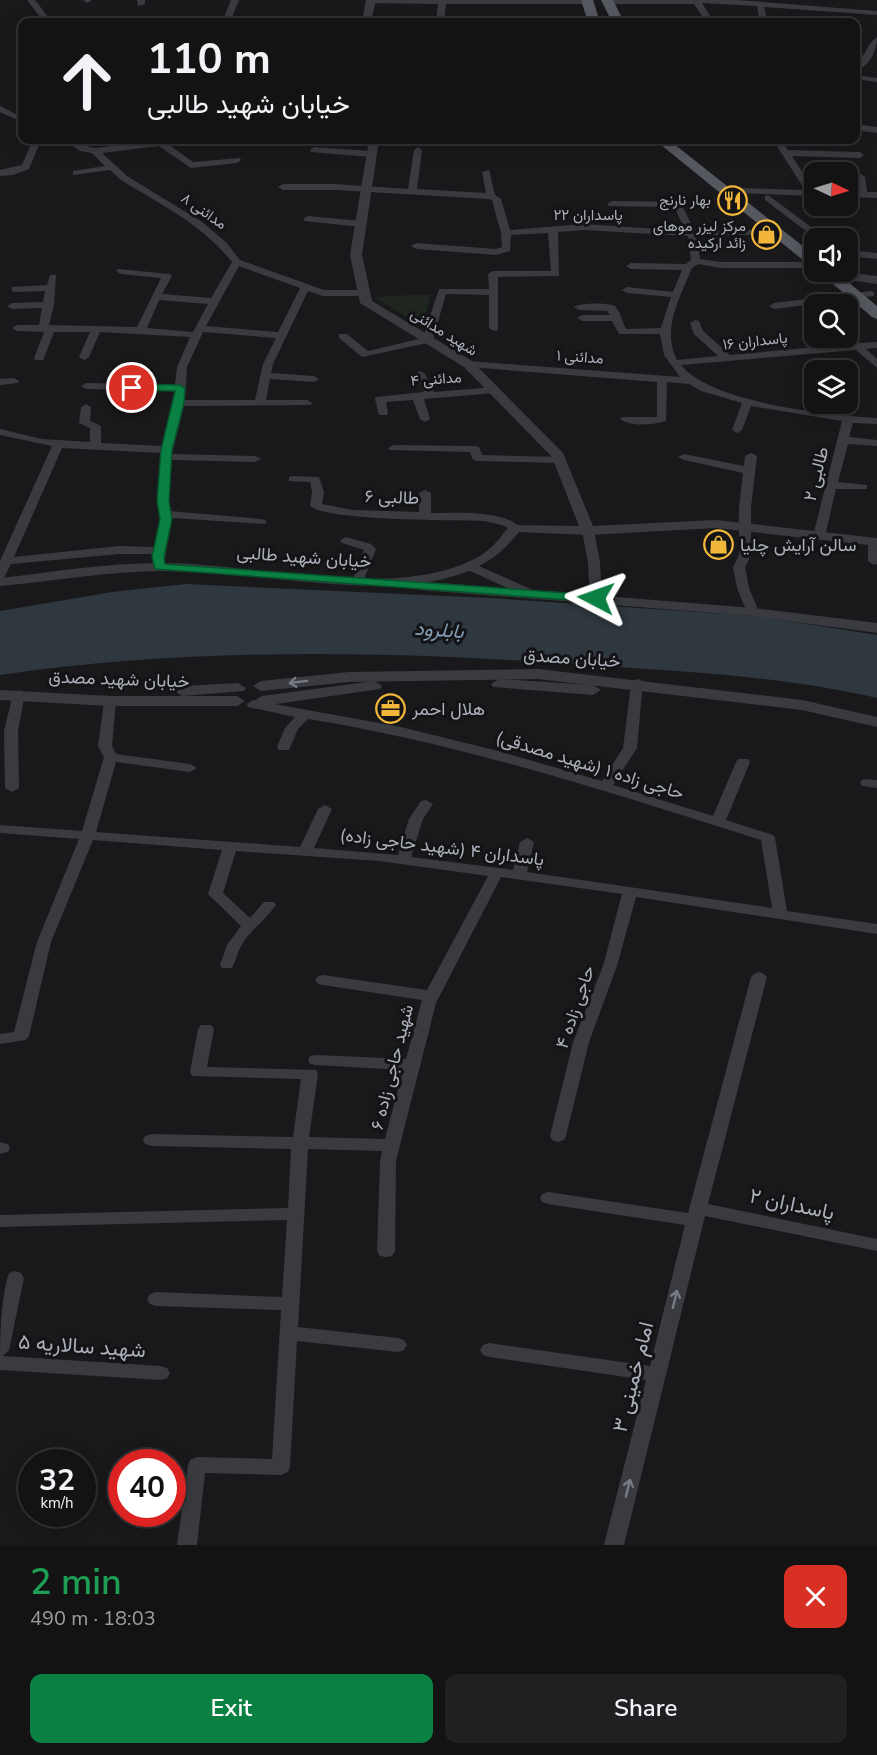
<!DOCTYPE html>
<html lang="en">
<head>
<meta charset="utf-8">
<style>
  body { margin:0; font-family:"Nunito Sans",Vazirmatn,sans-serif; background:#202022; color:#f1f3f6; height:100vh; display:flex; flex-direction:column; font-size:22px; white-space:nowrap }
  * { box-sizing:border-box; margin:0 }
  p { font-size:20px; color:#9d9ea0 }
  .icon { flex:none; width:33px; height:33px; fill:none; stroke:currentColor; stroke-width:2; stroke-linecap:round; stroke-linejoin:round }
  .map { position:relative; height:1545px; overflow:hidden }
  .panel { display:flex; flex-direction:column; background:#131314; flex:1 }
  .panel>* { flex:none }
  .banner { position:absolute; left:18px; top:18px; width:842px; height:126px; border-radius:12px; box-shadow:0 3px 15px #0003,0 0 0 2px #323234; background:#131314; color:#f1f3f6; overflow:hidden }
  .needle { width:39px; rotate:94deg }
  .buttons { position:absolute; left:804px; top:162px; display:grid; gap:12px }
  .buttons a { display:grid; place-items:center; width:54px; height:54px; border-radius:12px; background:#131314; box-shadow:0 3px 15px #0003,0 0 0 2px #323234; font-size:30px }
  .speed { position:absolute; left:18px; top:1449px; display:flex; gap:12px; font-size:30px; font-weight:700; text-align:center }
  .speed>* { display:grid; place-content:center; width:78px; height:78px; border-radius:50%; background:#131314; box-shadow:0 3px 15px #0003,0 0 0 2px #323234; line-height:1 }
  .speed small { font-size:15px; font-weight:400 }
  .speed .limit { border:9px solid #d22; background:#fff; color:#111 }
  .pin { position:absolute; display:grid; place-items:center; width:51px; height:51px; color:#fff; margin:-26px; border:3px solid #fff; border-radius:50%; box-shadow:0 2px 6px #0007 }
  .me { position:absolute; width:66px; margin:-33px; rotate:274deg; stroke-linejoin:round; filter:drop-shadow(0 0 4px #0008) }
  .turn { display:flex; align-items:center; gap:21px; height:126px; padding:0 30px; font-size:27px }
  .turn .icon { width:78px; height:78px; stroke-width:2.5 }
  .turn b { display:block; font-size:42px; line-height:51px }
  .round { display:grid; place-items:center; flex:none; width:63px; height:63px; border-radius:12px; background:#202022 }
  .overview { display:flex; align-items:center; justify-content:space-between; height:102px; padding:0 30px }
  h1 { font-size:36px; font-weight:600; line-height:45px; color:#1e9e55 }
  .action { display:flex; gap:12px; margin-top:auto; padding:12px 30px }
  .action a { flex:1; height:69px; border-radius:12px; background:#0b8043; color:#fff; font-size:24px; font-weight:600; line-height:69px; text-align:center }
  .action a+a { background:#202022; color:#f1f3f6 }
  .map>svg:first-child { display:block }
</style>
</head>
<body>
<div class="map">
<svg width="877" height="1545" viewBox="0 0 877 1545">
  <rect width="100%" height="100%" fill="#19191b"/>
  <path fill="#1f2620" d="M 431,294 L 422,327 L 375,297 Z"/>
  <path fill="#2f383f" d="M 186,584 L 490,598 L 757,616 L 877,635 L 877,698 C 787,677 694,672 602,666 C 402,651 199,646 0,675 L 0,611 L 112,592 Z"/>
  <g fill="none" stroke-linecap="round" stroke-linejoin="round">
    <g fill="#3a3b40" fill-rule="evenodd">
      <path d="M 27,0 L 35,0 L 52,22 L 44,22 Z"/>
      <path d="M 83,0 L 91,0 L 91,1 L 87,3 Z"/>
      <path d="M 137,0 L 145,0 L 145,4 L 138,6 Z"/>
      <path d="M 231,0 L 239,0 L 230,22 L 222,22 Z"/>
      <path d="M 367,0 L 589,0 L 592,2 L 588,4 L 446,4 L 444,22 L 436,22 L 438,4 L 370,3 Z"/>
      <path d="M 608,0 L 737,0 L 877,11 L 877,15 L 764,7 L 768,22 L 760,22 L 757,6 L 702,3 L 714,22 L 706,22 L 694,4 L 609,4 L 605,2 Z"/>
      <path d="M 811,16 L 855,20 L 859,22 L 855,24 L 855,22 L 808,20 L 807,18 Z"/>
      <path d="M 877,37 C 877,52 869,66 855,72 L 855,66 C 864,57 868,43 877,37 Z"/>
      <path d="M 855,75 L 877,78 L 877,82 L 855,79 Z"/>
      <path d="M 0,106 L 22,117 L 22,122 L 0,112 Z"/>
      <path d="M 855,124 L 877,127 L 877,133 L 855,130 Z"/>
      <path d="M 33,140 L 41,140 L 29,169 L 13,175 L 0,176 L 0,170 L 22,165 Z"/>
      <path d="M 64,140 C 75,139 83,146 95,148 L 165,140 L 165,142 L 193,162 L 240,158 L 241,160 L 237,163 L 191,168 L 159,146 L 102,153 L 127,176 L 202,222 L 226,242 L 240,260 L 324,290 L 364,290 L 369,293 L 364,296 L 323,296 L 308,291 L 273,364 L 271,373 L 314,376 L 319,379 L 314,382 L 270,379 L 266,400 L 307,400 L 312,403 L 311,405 L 184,406 L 172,454 L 255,456 L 261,459 L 255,462 L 172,460 L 169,501 L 170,511 L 261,519 L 265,520 L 267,522 L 265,524 L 172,518 L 163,570 L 155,570 L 153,554 L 119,554 L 11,564 L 4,578 L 0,579 L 0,561 L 52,446 L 0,435 L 0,429 L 42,439 L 90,442 L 90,428 L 79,423 L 81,407 L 86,404 L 91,407 L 90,421 L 101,426 L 101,443 L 162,446 L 175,391 L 86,389 L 81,386 L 86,383 L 175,385 L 177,367 L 190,337 L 100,332 L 89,357 L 84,360 L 79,357 L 90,332 L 54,332 L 44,358 L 43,360 L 35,360 L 34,358 L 44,332 L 17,331 L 12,328 L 17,325 L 39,325 L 42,308 L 12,309 L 7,306 L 12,303 L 43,302 L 45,291 L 15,292 L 12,291 L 12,287 L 47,285 L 50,275 L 56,275 L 54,305 L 49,325 L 137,327 L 161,278 L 121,274 L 116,271 L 118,269 L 170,274 L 172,276 L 162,294 L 211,298 L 232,262 C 203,225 160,204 121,180 L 110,170 L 73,175 L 73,171 L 105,166 L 92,153 L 80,151 ZM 239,266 L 300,288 L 278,332 L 206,326 ZM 159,300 L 208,304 L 193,332 L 147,328 ZM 203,332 L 276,338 L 263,364 L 255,400 L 185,400 L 187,367 ZM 62,448 L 161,453 L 157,501 L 160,519 L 154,547 L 119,546 L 14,557 Z"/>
      <path d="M 773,140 L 781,140 L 788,150 L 860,152 L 864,155 L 860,158 L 792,156 L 814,190 L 814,196 L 738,193 L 738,189 L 741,188 L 805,190 Z"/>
      <path d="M 314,147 L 371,151 L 375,154 L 371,157 L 311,152 L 310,150 Z"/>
      <path d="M 418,147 L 422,150 L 417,189 L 486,193 L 482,172 L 489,170 L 495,195 L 501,199 L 510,230 L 584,224 L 686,231 L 674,207 L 609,206 L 607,204 L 612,201 L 680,202 L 695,231 L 780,229 L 782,231 L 777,234 L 697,236 L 700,259 L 721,262 L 814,262 L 814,268 L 721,268 L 698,264 L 692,268 C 680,297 661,330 677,360 L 718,356 L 694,334 L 690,323 L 695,320 L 699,321 L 703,331 L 730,355 L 850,344 L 843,338 L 848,338 L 848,334 L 860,343 L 877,342 L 877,348 L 866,349 L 877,359 L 877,368 L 856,350 L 681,365 C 711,403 829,415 877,418 L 877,424 L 853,423 L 849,437 L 877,440 L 877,446 L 848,444 L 838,482 L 867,485 L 867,489 L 836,489 L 825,536 L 819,540 L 815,538 L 813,536 L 842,421 L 751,406 L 742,430 L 737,433 L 732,430 L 742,403 L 701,391 L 689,384 L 667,382 L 666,421 C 653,425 631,427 620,419 L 621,417 L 657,417 L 657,382 L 468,367 L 463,364 L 468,361 L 680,377 L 664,355 L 660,334 L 619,334 L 612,321 L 582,321 L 577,318 L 582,315 L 610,315 L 607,311 L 579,310 L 574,307 C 579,303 611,302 616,307 C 620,312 623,323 626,329 L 661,328 L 671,297 L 627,293 L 622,290 L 627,287 L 673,292 L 682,270 L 631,269 L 626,266 L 631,263 L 686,264 L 691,260 L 688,236 L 584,230 L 558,232 L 559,276 L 498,277 L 498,330 L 494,331 L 489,328 L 489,295 L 446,294 L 432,342 L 362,357 L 339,338 L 339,334 L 347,334 L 368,351 L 423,338 L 439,289 L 489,289 L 488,274 L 493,271 L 551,271 L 548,233 L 511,235 L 510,251 L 496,255 L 416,249 L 411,246 L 416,243 L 496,249 L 502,247 L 501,233 L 492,200 L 489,199 L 335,190 L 283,190 L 278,187 L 283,184 L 335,184 L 408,189 L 414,150 Z"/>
      <path d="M 861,174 L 865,177 L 867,192 L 877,192 L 877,198 L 848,197 L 848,191 L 858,192 L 857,177 Z"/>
      <path d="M 768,195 L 823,236 L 824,238 L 815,238 L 765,200 L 765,196 Z"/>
      <path d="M 308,216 L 361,221 L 366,224 L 361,227 L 305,221 L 303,219 Z"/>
      <path d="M 848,250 L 877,253 L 877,259 L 848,256 Z"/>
      <path d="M 871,291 L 874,292 L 874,296 L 774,309 L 769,306 L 774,303 Z"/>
      <path d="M 420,371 L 425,374 L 434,392 L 494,387 L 499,390 L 494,393 L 424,399 L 430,419 L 425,422 L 420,419 L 413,400 L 386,402 L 388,413 L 387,415 L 379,415 L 375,399 L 376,397 L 424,392 L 415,374 Z"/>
      <path d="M 14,378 L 19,381 L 18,383 L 0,385 L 0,379 Z"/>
      <path d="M 394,445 L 475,446 L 479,447 L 482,455 L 560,457 L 566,460 L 560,463 L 477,461 L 473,460 L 470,452 L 390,450 L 388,448 Z"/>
      <path d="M 751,453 L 757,456 L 751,508 L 751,555 L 745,567 L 749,588 L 759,612 L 753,616 L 747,612 L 737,588 L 733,567 L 739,555 L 739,508 L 743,473 L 684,460 L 678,457 L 684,454 L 744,466 L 745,456 Z"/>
      <path d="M 293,476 L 319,477 L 324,492 L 322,504 L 353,510 L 419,512 L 419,493 L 425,490 L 431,493 L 431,513 C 455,513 503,509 521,528 L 515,531 L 502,525 L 484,521 C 455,520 327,521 310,506 L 312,492 L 310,482 L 289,481 L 289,477 Z"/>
      <path d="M 588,528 L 594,531 L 600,562 L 602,598 L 596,602 L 590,598 L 588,562 L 582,531 Z"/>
      <path d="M 346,537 L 371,544 L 376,549 L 362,584 L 358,585 L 352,581 L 364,550 L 342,543 L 340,541 L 342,539 Z"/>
      <path d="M 874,538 L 877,539 L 877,564 L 874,565 L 868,561 L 868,542 Z"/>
      <path d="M 470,562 L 535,591 L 537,594 L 531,598 L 527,597 L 466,569 L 464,566 Z"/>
      <path d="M 639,679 L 645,683 L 642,692 L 637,748 L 613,785 L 713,816 L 736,762 L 738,759 L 748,759 L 750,762 L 726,820 L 773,835 L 775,838 L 787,911 L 877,924 L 877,934 L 636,897 L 617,966 L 589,1042 L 566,1136 L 564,1140 L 558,1142 L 552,1140 L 550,1136 L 573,1042 L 603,966 L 622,894 L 501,877 L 436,1003 L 396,1161 L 395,1251 L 392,1256 L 386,1257 L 380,1256 L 377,1251 L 380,1161 L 382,1151 L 308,1149 L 298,1327 L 398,1338 L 404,1340 L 407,1345 L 404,1350 L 398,1352 L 297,1341 L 290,1467 L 288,1472 L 281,1475 L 205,1473 L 197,1545 L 177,1545 L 188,1465 L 190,1460 L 197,1457 L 272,1459 L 281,1310 L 156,1306 L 150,1304 L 147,1299 L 150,1294 L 156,1292 L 282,1297 L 287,1220 L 0,1227 L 0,1215 L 288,1208 L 291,1149 L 151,1146 L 145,1144 L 143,1140 L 145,1136 L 151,1134 L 293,1137 L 301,1079 L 192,1076 L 190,1072 L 198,1029 L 201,1025 L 211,1025 L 214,1029 L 207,1067 L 316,1070 L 318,1074 L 309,1137 L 385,1139 L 403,1070 L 316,1065 L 310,1064 L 308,1060 L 310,1056 L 316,1055 L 406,1059 L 422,1000 L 323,985 L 318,984 L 315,980 L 318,976 L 323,975 L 427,990 L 488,876 L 379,861 L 236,851 L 223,893 L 250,918 L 264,902 L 274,902 L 276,905 C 266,920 250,930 241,946 C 237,953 236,961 232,968 L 222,968 L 220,965 L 227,945 L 241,926 L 208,894 L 222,850 L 93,840 L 51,942 L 29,1036 L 26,1040 L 0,1044 L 0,1034 L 14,1032 L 37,942 L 79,839 L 0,833 L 0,825 L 82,831 L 104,757 L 98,746 L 104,701 L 110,697 L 116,701 L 112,746 L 116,754 L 190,764 L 197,768 L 190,772 L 116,762 L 96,832 L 300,847 L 318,809 L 325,805 L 332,809 L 314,848 L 398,855 L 409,819 L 421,801 L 426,800 L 433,804 L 423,819 L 411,857 L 513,870 L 520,842 L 527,838 L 534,842 L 527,872 L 772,908 L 761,840 C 612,793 463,744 308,719 L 298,729 L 289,750 L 279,750 L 277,747 L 285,728 L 295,717 L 248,707 L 247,704 L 253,700 L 401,727 L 498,751 L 602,781 L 623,748 L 630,692 L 634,680 Z"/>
      <path d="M 19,690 L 25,694 L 18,731 L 19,788 L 12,792 L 5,788 L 4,731 L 13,694 Z"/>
      <path d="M 867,779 L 877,780 L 877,788 L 862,786 L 860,783 L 862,780 Z"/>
      <path d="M 759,972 L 764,974 L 767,977 L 708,1204 L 877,1239 L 877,1251 L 705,1216 L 624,1545 L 604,1545 L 646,1380 L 489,1357 L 483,1355 L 480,1350 L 483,1345 L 489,1343 L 650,1366 L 685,1225 L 548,1204 L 542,1202 L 540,1198 L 542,1194 L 548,1192 L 688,1213 L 751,977 L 754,974 Z"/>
      <path d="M 0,1142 L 8,1144 L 10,1148 L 8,1152 L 0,1154 Z"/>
      <path d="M 15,1271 L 21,1273 L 24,1278 L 9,1350 L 3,1356 L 161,1366 L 167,1368 L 170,1373 L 167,1378 L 161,1380 L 0,1370 C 0,1340 0,1301 9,1273 Z"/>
    </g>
    <g fill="#3a3b40" fill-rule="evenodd">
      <path d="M 366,0 L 376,0 L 371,22 L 362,22 Z"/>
      <path d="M 369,140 L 379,140 L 362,255 L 372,301 L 472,361 L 563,453 L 593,526 L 716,520 L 877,538 L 877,546 L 716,528 L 588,535 L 519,532 C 495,563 467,575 429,582 L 753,608 L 877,623 L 877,633 L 753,616 L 421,590 L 416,589 L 414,585 C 329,590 245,571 159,571 C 106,572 53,581 0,586 L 0,578 C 53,572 106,563 159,563 C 252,562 394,603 478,557 C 491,550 501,537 510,525 L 579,526 L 552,457 L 464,367 L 360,303 L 350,255 Z"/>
      <path d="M 852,273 L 877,276 L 877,284 L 848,280 L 848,274 Z"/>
      <path d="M 538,669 L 802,700 L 877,717 L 877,727 L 802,710 L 538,679 L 349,682 L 261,691 L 253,686 L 261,681 L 349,672 Z"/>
      <path d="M 499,679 L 593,685 L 601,690 L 593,695 L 493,687 L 491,684 Z"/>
      <path d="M 374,681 L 382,686 L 380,689 L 262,706 L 254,701 L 262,696 Z"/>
      <path d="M 238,683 L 246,688 L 244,691 L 182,696 L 174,691 L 182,686 Z"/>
      <path d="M 0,690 L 110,696 L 237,696 L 245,701 L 237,706 L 110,706 L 0,700 Z"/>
    </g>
    <g fill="#56585f" fill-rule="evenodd">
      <path d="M 581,0 L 593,0 L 600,22 L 588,22 Z"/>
      <path d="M 601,0 L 613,0 L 624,22 L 612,22 Z"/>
      <path d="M 655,140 L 669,140 L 814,255 L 814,266 L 809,265 Z"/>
      <path d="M 819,272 L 836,272 L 877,306 L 877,319 L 872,317 Z"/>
    </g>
  </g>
  <defs><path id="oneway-shaft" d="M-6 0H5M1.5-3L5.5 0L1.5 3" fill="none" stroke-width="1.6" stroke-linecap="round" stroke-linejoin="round" transform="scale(1.5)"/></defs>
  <g stroke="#787b84">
    <use href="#oneway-shaft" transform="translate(298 682) rotate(173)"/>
    <use href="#oneway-shaft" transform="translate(675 1299) rotate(-76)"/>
    <use href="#oneway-shaft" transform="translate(628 1488) rotate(-76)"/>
  </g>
  <path fill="#0b8043" stroke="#07532c" stroke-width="1.5" d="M 132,384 L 180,385 L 185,388 L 184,403 L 172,450 L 169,501 L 172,519 L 164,557 L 165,564 L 596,595 L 602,598 L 596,602 L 155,569 L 152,557 L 160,519 L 157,501 L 161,450 L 175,391 L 128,390 L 126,388 Z"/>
  <defs>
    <symbol id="restaurant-ring" viewBox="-11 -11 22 22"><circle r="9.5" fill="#141416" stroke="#f2b73a" stroke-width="1.5"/><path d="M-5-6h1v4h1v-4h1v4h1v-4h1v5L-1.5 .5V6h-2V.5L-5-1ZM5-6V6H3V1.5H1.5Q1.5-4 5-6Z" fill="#f2b73a"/></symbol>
    <symbol id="shop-ring" viewBox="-11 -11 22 22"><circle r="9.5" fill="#141416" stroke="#f2b73a" stroke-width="1.5"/><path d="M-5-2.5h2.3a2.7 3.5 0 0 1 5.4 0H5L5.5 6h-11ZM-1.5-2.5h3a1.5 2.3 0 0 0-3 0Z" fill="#f2b73a"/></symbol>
    <symbol id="office-ring" viewBox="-11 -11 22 22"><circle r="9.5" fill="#141416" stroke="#f2b73a" stroke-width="1.5"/><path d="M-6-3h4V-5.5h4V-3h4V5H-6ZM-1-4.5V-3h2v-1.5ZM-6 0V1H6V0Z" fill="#f2b73a"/></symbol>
  </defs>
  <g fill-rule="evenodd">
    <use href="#restaurant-ring" x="716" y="184" width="33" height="33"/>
    <use href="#shop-ring" x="750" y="218" width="33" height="33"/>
    <use href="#shop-ring" x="702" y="528" width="33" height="33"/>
    <use href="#office-ring" x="374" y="692" width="33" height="33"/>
  </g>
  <g text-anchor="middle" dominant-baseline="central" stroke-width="6" stroke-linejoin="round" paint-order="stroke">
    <g font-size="15" fill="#abb0bb" stroke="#141416" text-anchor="end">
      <text x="711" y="200">بهار نارنج</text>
      <text x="746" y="226">مرکز لیزر موهای<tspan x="746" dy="17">زائد ارکیده</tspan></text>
    </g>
    <g font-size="15" fill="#abb0bb" stroke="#141416">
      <text transform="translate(204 211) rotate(35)">مدائنی ۸</text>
      <text x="588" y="215">پاسداران ۲۲</text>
      <text transform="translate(444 332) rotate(32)">شهید مدائنی</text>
      <text transform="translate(755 341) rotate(-6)">پاسداران ۱۶</text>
      <text transform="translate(580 357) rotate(4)">مدائنی ۱</text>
      <text transform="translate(436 379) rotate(-4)">مدائنی ۴</text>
    </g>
    <g font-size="18" fill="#abb0bb" stroke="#141416">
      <text transform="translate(816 474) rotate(-76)">طالبی ۲</text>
      <text transform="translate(392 497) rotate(2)">طالبی ۶</text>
      <text transform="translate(304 557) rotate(4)">خیابان شهید طالبی</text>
      <text transform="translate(572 658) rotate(4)">خیابان مصدق</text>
      <text transform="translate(119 679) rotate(2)">خیابان شهید مصدق</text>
      <text transform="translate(590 765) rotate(17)">حاجی زاده ۱ (شهید مصدقی)</text>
      <text transform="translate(442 847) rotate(7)">پاسداران ۴ (شهید حاجی زاده)</text>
      <text transform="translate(575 1007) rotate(-71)">حاجی زاده ۴</text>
      <text transform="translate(392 1067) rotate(-76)">شهید حاجی زاده ۶</text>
    </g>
    <g font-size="18" fill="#abb0bb" stroke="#141416" text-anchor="start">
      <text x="740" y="545">سالن آرایش چلیا</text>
      <text x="412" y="709">هلال احمر</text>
    </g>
    <g font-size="20" font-style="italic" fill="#839db5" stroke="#141416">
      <text transform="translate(439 630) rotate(4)">بابلرود</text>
    </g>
    <g font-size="21" fill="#abb0bb" stroke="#141416">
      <text transform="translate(792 1204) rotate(12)">پاسداران ۲</text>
      <text transform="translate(82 1346) rotate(4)">شهید سالاریه ۵</text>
      <text transform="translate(633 1377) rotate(-76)">امام خمینی ۳</text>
    </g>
  </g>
</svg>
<div class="buttons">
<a><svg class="needle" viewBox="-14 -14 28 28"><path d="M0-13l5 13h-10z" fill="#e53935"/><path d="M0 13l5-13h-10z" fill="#9d9ea0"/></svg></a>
<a><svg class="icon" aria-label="sound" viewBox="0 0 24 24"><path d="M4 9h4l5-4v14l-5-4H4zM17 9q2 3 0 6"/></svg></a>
<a><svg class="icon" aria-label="search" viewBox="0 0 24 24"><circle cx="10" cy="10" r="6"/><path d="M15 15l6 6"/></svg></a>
<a><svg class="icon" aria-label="layers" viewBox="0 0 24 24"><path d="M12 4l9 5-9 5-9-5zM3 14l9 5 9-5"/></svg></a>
</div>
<div class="speed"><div>32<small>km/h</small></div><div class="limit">40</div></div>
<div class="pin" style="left:132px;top:388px;background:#d93025"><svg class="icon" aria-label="arrive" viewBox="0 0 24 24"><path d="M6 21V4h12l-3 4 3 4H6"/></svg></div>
<svg class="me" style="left:596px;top:598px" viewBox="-20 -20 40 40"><path d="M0-17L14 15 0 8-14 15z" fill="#0b8043" stroke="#fff" stroke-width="4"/></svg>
<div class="banner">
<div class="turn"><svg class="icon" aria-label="ahead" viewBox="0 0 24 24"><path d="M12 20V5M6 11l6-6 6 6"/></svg><div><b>110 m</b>خیابان شهید طالبی</div></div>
</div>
</div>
<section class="panel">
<div class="overview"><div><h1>2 min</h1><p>490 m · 18:03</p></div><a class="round" style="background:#d93025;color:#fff"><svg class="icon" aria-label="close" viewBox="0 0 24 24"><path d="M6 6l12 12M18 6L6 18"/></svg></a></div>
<div class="action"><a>Exit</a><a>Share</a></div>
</section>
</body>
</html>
